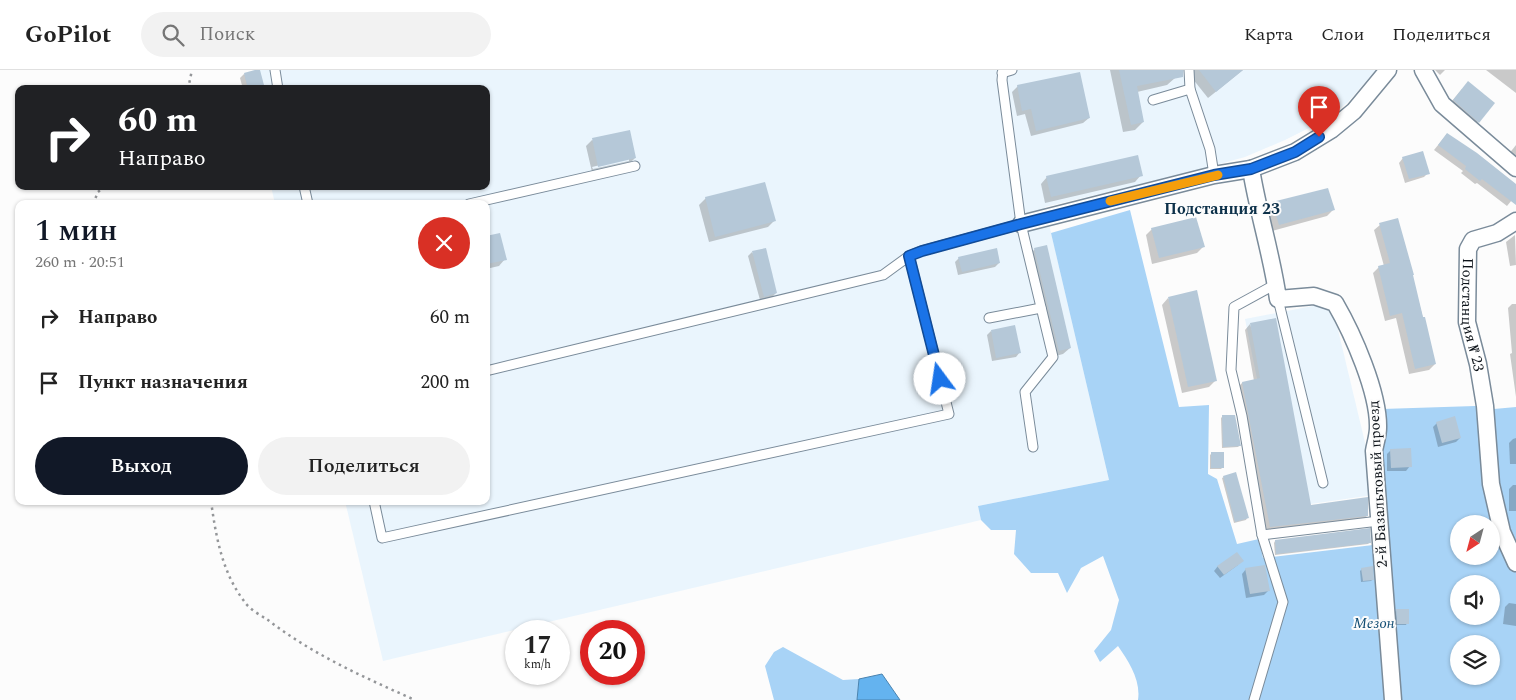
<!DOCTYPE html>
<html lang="ru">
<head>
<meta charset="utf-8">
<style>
  body { margin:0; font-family:Spectral,serif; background:#f2f2f2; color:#222; height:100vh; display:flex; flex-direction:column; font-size:19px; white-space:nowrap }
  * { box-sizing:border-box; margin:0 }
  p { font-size:16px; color:#767676 }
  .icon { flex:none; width:28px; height:28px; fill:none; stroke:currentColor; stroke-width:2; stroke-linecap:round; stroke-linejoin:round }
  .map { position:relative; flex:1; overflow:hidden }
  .sheet { position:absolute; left:15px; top:130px; width:475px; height:305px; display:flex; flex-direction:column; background:#fff; border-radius:10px; box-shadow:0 1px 4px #0004 }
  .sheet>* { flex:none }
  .top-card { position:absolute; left:15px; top:15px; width:475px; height:105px; border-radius:10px; box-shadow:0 1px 4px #0004; background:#202124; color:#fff; overflow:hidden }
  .needle { width:32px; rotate:216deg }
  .fabs { position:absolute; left:1450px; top:445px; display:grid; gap:10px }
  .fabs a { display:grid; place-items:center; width:50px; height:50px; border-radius:50%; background:#fff; box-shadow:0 1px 4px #0004; font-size:25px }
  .speed { position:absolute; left:505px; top:550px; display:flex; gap:10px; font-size:25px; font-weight:700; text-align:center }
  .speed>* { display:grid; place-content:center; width:65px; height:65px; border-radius:50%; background:#fff; box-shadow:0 1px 4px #0004; line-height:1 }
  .speed small { font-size:12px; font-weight:400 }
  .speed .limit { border:8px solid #d22; background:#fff; color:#111 }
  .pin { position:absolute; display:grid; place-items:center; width:42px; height:42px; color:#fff; margin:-51px -21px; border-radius:50% 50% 50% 0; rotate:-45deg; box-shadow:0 0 5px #0007 }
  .pin .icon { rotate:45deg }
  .me { position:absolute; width:55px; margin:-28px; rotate:346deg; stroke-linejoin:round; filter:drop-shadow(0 0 4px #0008) }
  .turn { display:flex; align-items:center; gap:18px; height:105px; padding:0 20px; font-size:22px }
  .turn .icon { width:65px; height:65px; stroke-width:2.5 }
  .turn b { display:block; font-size:35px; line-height:42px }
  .round { display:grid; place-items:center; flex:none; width:52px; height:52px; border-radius:26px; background:#f2f2f2 }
  .overview { display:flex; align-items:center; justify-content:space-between; height:85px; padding:0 20px }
  h1 { font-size:30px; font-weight:600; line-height:38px; color:#111827 }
  .cta { display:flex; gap:10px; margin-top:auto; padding:10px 20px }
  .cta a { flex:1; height:58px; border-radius:30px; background:#111827; color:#fff; font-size:20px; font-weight:600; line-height:58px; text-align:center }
  .cta a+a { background:#f2f2f2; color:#222 }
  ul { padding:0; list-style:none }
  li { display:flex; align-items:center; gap:15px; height:65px; padding:0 20px }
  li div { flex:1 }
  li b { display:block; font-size:19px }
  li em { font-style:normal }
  header { display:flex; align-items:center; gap:30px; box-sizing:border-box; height:70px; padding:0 25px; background:#fff; border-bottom:1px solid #e0e0e0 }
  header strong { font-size:24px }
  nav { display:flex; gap:28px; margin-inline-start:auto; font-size:18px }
  .search { width:350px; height:45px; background:#f2f2f2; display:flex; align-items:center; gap:12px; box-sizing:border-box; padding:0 18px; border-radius:28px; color:#767676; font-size:19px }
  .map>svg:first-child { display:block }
</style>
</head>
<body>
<header>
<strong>GoPilot</strong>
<div class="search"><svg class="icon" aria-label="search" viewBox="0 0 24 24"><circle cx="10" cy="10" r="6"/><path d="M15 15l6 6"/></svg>Поиск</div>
<nav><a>Карта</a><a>Слои</a><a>Поделиться</a></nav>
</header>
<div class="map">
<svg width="1516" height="630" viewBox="0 0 1516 630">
  <rect width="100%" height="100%" fill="#fcfcfc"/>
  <g fill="#eaf5fd">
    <path d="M 255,0 L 1376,0 L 1347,33 L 1323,51 L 1285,70 L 1245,87 L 1187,103 L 1045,137 L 1109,410 L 978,436 L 981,450 L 383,591 L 345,431 L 486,431 L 486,134 L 275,134 L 271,116 L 486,116 L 486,19 L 248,19 L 244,3 Z"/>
    <path d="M 1323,234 L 1334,243 L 1368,385 L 1373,425 L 1283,438 L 1245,249 Z"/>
  </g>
  <g fill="#a8d3f6" fill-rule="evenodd">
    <path d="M 1130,140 L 1179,337 L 1209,335 L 1208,404 L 1217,409 L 1237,474 L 1259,469 L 1263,488 L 1373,475 L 1382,339 L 1475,336 L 1494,339 L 1516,337 L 1516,630 L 1138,630 C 1141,610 1129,592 1118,576 L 1100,592 L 1094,581 L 1111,560 L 1119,530 L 1103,486 L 1081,498 L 1067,523 L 1058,503 L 1031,503 L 1014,484 L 1016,460 L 991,460 L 981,450 L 978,436 L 1109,410 L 1051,163 ZM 1459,454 L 1491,454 L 1491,486 L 1459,486 ZM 1459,514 L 1491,514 L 1491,546 L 1459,546 ZM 1459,574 L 1491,574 L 1491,606 L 1459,606 Z"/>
    <path d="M 783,577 L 843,610 L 859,609 L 857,630 L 774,630 L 765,596 L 774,582 Z"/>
  </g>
  <path fill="#64b3ef" stroke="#4a83af" d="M 882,604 L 900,630 L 857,630 L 859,609 Z"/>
  <g fill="#0003" fill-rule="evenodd">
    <path d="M 1110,0 L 1173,0 L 1175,8 L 1167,15 L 1137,22 L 1143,52 L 1135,60 L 1123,62 Z"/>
    <path d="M 1191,0 L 1243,0 L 1208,28 L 1188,3 Z"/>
    <path d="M 1435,0 L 1445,0 L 1440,5 Z"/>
    <path d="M 1486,0 L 1516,0 L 1516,23 Z"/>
    <path d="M 244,4 L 263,15 L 259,19 L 243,19 L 240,8 Z"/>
    <path d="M 1018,16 L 1089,48 L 1083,53 L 1031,66 L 1025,44 L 1017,46 L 1012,22 Z"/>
    <path d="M 1462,19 L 1478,52 L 1472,58 L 1447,37 Z"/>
    <path d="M 1447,64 L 1516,116 L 1516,125 L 1507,136 L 1477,113 L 1475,114 L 1461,103 L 1463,101 L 1434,80 Z"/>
    <path d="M 592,70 L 635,88 L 629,94 L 592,102 L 586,76 ZM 629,88 L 629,91 L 593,99 L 592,97 Z"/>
    <path d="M 1516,75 L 1516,92 L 1508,85 Z"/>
    <path d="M 1403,88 L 1428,103 L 1424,107 L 1405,113 L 1399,93 Z"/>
    <path d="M 1141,105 L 1135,112 L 1045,133 L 1041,114 L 1047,107 Z"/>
    <path d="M 706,128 L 774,151 L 768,157 L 709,172 L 699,135 Z"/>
    <path d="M 1273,134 L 1333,140 L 1327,146 L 1272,161 L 1267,140 Z"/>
    <path d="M 1380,155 L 1412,206 L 1435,294 L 1429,300 L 1409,304 L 1396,248 L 1385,251 L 1373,203 L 1379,197 L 1384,196 L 1374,160 Z"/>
    <path d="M 1152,159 L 1203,177 L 1197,183 L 1152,194 L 1146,165 Z"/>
    <path d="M 1515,165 L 1516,195 L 1510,196 L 1506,172 Z"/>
    <path d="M 486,168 L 505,189 L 499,196 L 486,199 Z"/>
    <path d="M 1035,179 L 1070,278 L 1063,284 L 1052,287 L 1028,186 Z"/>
    <path d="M 752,182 L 776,223 L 772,227 L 760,230 L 748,186 Z"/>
    <path d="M 959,188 L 999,193 L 995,197 L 958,205 L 955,192 Z"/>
    <path d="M 1168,228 L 1216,310 L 1209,317 L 1182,323 L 1162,235 Z"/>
    <path d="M 1512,234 L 1516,234 L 1516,327 L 1510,284 L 1512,283 L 1508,238 Z"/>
    <path d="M 1250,254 L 1310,436 L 1367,446 L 1361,451 L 1264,462 L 1236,319 L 1242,313 L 1254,311 L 1245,260 Z"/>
    <path d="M 991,261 L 1020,282 L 1016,287 L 992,291 L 987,265 Z"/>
    <path d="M 1223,346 L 1239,376 L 1238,377 L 1222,378 L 1221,348 Z"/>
    <path d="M 1437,353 L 1460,368 L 1456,372 L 1438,377 L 1433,357 Z"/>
    <path d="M 1516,368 L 1516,394 L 1510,394 L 1509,373 L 1513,369 Z"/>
    <path d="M 1391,380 L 1410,396 L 1406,401 L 1387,401 L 1387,384 Z"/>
    <path d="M 1212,383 L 1223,397 L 1221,399 L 1210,399 L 1210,385 Z"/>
    <path d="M 1224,407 L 1247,448 L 1246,450 L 1234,453 L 1222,408 Z"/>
    <path d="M 1513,415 L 1516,415 L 1516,441 L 1509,441 L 1509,419 Z"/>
    <path d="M 1275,471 L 1370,472 L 1368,474 L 1275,485 L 1274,473 Z"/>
    <path d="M 1238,495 L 1220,508 L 1214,501 L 1218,496 Z"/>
    <path d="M 1246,499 L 1268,521 L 1264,525 L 1246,528 L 1242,504 Z"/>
    <path d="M 1362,499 L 1373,509 L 1371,511 L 1361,512 L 1360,501 Z"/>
    <path d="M 1509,533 L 1516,534 L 1516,556 L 1503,554 L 1505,537 Z"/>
    <path d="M 1397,540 L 1407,553 L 1406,555 L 1396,555 L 1395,542 Z"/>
  </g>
  <g fill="#b5c8d8">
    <path d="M 255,0 L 260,0 L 264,15 L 248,19 L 244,3 Z"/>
    <path d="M 1119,0 L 1183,0 L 1183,7 L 1137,16 L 1144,52 L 1131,55 Z"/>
    <path d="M 1199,0 L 1243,0 L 1216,22 Z"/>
    <path d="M 1080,2 L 1090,48 L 1036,61 L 1031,39 L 1022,41 L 1017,15 Z"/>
    <path d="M 1468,11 L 1495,33 L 1479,53 L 1453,30 Z"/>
    <path d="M 630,60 L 636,88 L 598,97 L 592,68 Z"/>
    <path d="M 1447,63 L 1477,83 L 1516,114 L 1516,135 L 1482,109 L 1480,111 L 1465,99 L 1466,96 L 1438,75 Z"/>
    <path d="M 1423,81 L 1430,104 L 1409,109 L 1402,87 Z"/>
    <path d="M 1138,85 L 1143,106 L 1051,127 L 1046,106 Z"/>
    <path d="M 765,112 L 776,151 L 715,167 L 705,127 Z"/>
    <path d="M 1328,118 L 1335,140 L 1279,155 L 1272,132 Z"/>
    <path d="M 1196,147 L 1205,177 L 1159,188 L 1151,158 Z"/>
    <path d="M 1398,148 L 1414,205 L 1413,205 L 1423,247 L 1425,247 L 1436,294 L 1415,299 L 1402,243 L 1390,246 L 1378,196 L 1390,193 L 1379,153 Z"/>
    <path d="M 500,163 L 507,190 L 486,194 L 486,166 Z"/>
    <path d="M 1047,175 L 1071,278 L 1059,281 L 1034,178 Z"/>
    <path d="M 766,178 L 777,223 L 764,227 L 752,181 Z"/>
    <path d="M 997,178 L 1000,193 L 962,202 L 958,187 Z"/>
    <path d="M 1197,220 L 1217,311 L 1188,317 L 1168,227 Z"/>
    <path d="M 1276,248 L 1311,435 L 1368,427 L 1368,446 L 1270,457 L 1242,312 L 1260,308 L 1250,253 Z"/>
    <path d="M 1015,255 L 1021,283 L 996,288 L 991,260 Z"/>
    <path d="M 1222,345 L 1235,345 L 1241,376 L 1223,377 Z"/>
    <path d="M 1455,346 L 1461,368 L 1442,373 L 1436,352 Z"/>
    <path d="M 1411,378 L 1412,397 L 1391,398 L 1390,379 Z"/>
    <rect x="1211" y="382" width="13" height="16"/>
    <path d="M 1236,402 L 1249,448 L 1235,452 L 1223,406 Z"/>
    <path d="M 1370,458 L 1371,473 L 1276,484 L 1275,470 Z"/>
    <path d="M 1237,482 L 1244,491 L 1224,505 L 1217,496 Z"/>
    <path d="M 1265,495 L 1270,521 L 1250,524 L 1245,498 Z"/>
    <path d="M 1373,496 L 1374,510 L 1363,511 L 1361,498 Z"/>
    <path d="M 1396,539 L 1409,539 L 1409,554 L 1397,554 Z"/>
  </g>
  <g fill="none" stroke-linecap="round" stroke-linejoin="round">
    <defs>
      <g id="service">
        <path d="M 275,0 L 278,19"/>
        <path d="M 1003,0 L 1002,10 L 1021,154 L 1053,287 L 1025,322 L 1033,377"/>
        <path d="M 1189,0 L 1190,19 L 1210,79 L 1214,105"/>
        <path d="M 1002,3 L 1012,0"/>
        <path d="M 1153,30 L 1190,19"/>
        <path d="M 304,116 L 308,134"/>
        <path d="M 469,134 L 635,96"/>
        <path d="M 1278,229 L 1323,413"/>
        <path d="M 989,248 L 1041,238"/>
        <path d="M 486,301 L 883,205 L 909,186 L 921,181 L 1021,154"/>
        <path d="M 374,431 L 382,468 L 949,344 L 909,186"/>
        <path d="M 1262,465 L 1379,451"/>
        <path d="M 1254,630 L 1283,532 L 1262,465 L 1242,346 L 1231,300 L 1234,237 L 1276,214"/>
      </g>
      <g id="minor">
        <path d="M 1423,0 L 1442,34 L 1516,98"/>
        <path d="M 1251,99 C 1258,143 1272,185 1278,229 L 1314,226 L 1335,233 C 1353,264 1379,323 1378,358 C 1378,366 1375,374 1374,381 L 1393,630"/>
        <path id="s1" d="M 1516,151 L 1497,163 L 1473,170 L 1468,179 L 1467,252 L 1478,294 L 1485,336 L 1491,414 L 1502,462 L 1516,493"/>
        <path d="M 1021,154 L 1214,105 L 1251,99 L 1295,82 L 1331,60 L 1354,41 L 1388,0"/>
      </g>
    </defs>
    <use href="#service" stroke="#7a8b9a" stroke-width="11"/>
    <use href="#minor" stroke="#7a8b9a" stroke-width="19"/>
    <g stroke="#949699" stroke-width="2.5" stroke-dasharray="2.5 4" stroke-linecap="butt">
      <path d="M 188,19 L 192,0"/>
      <path d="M 93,134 L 98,122 L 105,116"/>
      <path d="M 211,431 C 216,467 222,502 244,531 C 249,539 260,545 268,550 C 312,584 363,607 415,630"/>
    </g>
    <use href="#service" stroke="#fff" stroke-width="9"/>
    <use href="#minor" stroke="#fff" stroke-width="16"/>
  </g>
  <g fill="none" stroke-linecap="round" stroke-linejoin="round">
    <defs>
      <path id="route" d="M 940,309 L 909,186 L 922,181 L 1021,154 L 1214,105 L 1251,99 L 1295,82 L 1319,67"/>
    </defs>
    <use href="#route" stroke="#114b97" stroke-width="12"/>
    <use href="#route" stroke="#1a73e8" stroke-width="9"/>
    <path stroke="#f59e0b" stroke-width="9" d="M 1110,131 L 1218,105"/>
  </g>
  <g text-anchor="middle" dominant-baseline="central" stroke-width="4" stroke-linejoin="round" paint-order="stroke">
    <g font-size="15" fill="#0d1319" stroke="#fcfcfc">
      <text stroke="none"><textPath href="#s1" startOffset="124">Подстанция № 23</textPath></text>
      <text transform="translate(1378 414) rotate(-93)">2-й Базальтовый проезд</text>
    </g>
    <g font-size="15" font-style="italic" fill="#0e4b72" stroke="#fcfcfc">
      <text x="1374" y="553">Мезон</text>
    </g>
    <g font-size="16" font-weight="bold" fill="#0d314a" stroke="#fcfcfc">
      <text x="1222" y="139">Подстанция 23</text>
    </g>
  </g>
</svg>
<div class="fabs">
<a><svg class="needle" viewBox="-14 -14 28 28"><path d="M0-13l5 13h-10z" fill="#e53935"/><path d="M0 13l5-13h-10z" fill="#767676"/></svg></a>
<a><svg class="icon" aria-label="sound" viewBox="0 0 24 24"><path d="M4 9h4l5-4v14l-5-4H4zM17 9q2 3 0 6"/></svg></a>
<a><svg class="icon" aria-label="layers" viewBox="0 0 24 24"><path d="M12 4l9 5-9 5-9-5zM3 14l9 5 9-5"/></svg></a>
</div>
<div class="speed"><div>17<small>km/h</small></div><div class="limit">20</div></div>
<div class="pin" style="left:1319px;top:67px;background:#d93025"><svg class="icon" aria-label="arrive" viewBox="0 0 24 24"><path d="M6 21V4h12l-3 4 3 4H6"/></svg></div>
<svg class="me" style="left:940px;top:309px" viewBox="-20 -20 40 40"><circle r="19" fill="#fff"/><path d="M0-13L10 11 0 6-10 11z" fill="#1a73e8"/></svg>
<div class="top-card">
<div class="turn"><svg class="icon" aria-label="right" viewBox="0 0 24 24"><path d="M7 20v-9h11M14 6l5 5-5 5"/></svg><div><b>60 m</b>Направо</div></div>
</div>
<section class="sheet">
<div class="overview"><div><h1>1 мин</h1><p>260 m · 20:51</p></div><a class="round" style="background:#d93025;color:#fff"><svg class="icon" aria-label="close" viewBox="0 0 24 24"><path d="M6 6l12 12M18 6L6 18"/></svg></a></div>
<ul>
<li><svg class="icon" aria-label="right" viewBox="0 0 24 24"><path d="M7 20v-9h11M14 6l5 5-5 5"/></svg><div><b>Направо</b></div><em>60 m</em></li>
<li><svg class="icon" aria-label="arrive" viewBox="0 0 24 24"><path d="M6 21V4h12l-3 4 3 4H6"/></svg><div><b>Пункт назначения</b></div><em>200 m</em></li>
</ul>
<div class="cta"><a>Выход</a><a>Поделиться</a></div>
</section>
</div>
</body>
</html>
